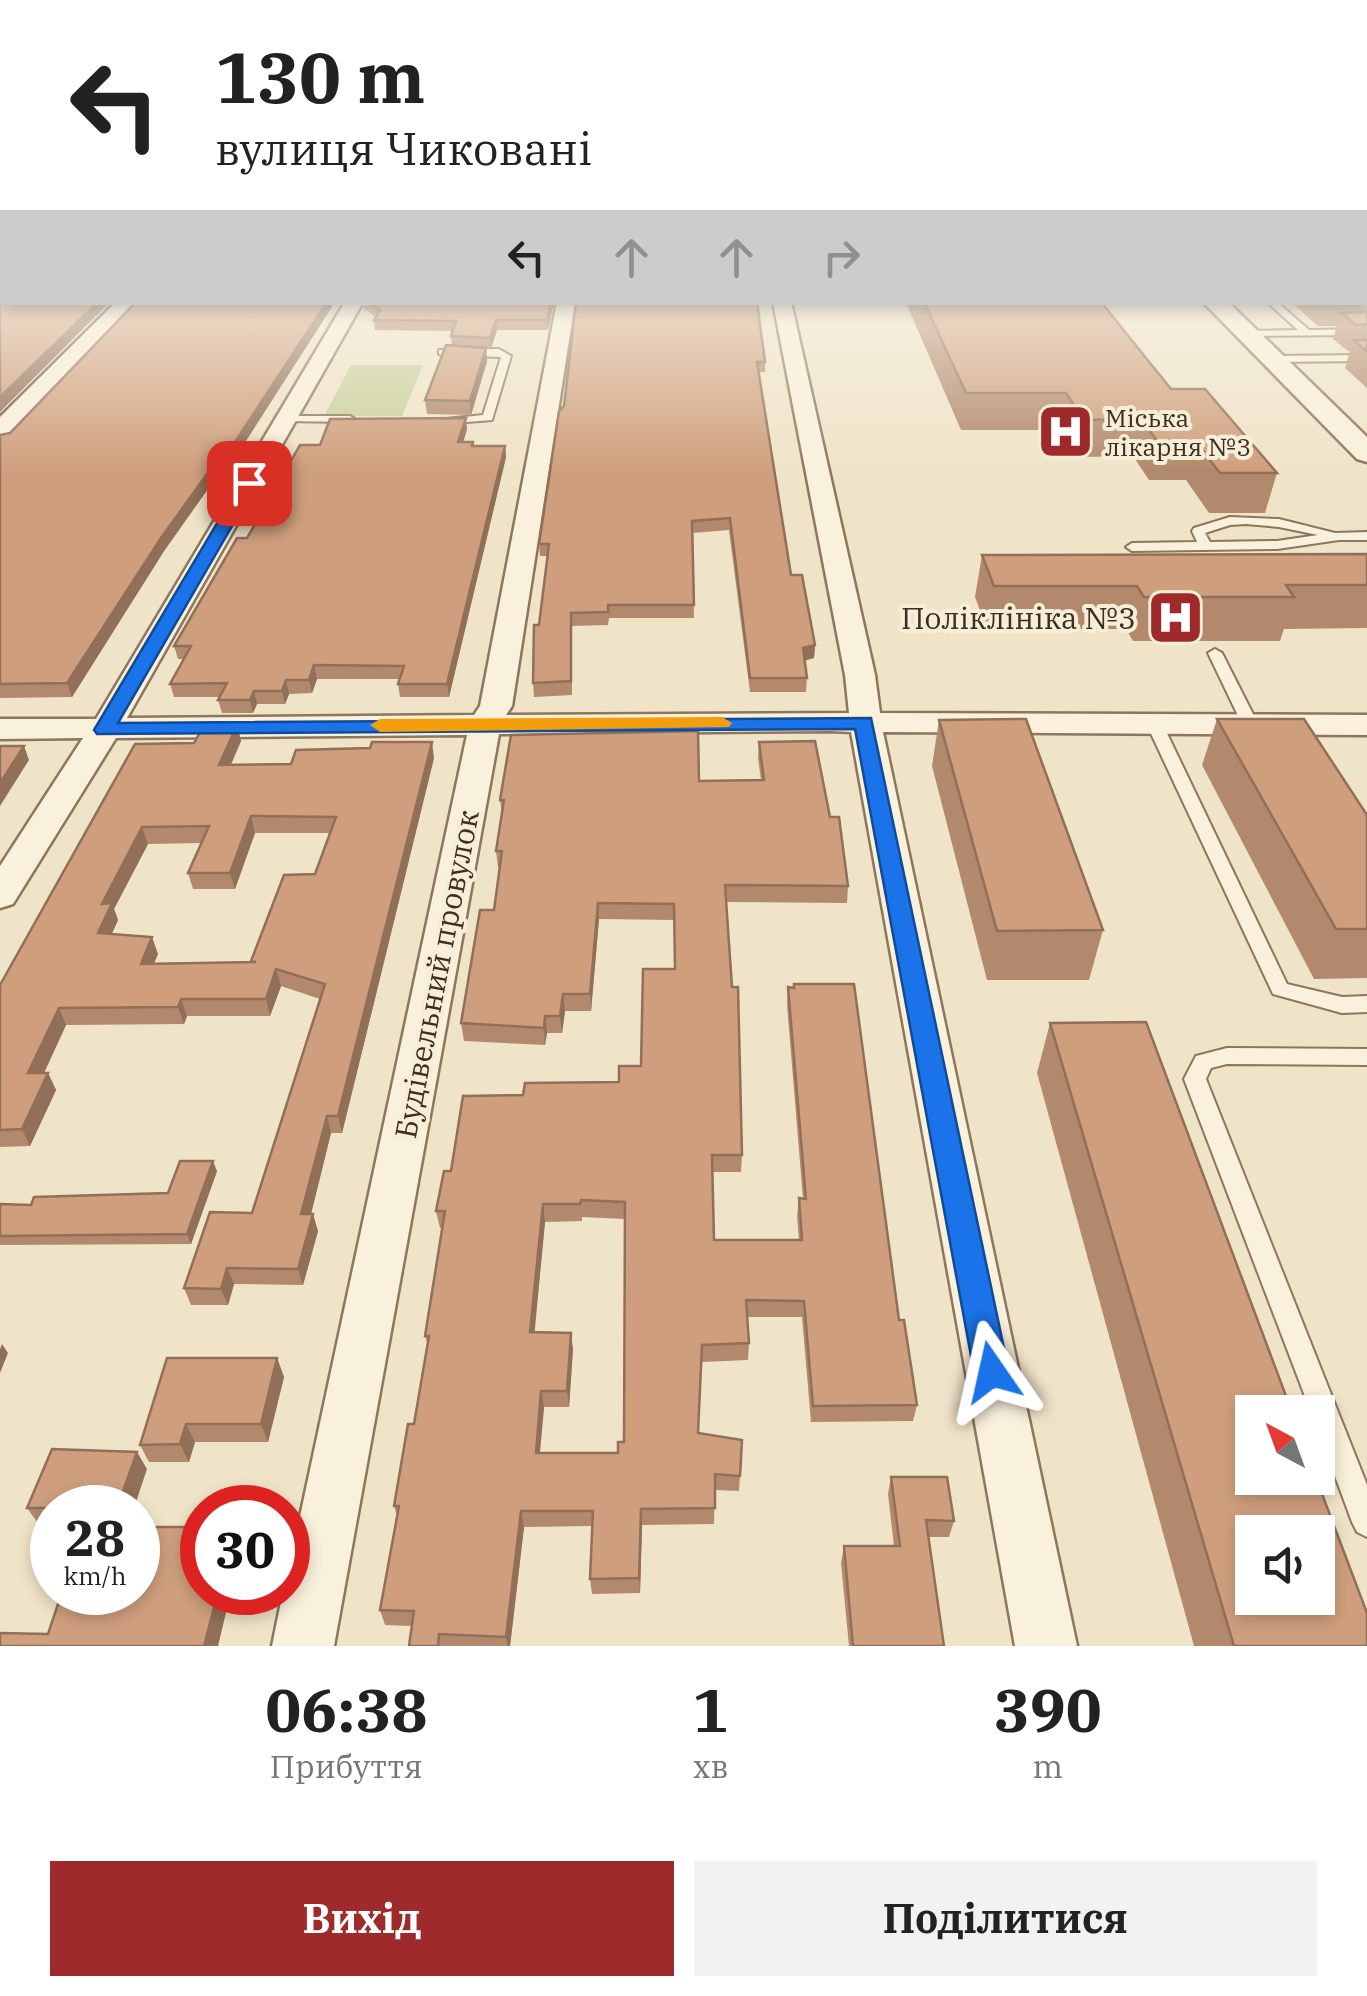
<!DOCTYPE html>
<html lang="uk">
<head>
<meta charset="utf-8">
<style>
  body { margin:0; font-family:"IBM Plex Serif",serif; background:#f2f2f2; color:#222; height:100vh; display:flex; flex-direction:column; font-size:38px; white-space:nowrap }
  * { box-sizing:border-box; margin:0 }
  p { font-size:32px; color:#767676 }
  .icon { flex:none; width:55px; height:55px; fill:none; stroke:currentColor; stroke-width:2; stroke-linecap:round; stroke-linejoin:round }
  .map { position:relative; height:1646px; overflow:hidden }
  .side { display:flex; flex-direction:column; background:#fff; flex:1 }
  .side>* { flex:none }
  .top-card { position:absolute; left:0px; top:0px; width:1368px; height:305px; box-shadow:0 5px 15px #0003; background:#fff; color:#222; overflow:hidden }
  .needle { width:65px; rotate:319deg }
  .tools { position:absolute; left:1235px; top:1395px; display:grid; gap:20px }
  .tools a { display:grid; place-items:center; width:100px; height:100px; border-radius:0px; background:#fff; box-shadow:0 5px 15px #0003; font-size:50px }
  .speed { position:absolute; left:30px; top:1485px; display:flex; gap:20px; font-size:50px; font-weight:700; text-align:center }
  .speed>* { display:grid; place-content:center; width:130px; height:130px; border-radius:50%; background:#fff; box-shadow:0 5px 15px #0003; line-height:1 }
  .speed small { font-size:25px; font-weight:400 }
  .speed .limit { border:15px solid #d22; background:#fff; color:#111 }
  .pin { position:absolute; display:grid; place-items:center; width:85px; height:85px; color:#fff; margin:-42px; border-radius:20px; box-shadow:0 5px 15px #0006 }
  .me { position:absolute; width:110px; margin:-55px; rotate:349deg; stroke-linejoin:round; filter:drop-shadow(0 0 8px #0008) }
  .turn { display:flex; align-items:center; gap:35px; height:210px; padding:0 50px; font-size:45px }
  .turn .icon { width:130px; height:130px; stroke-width:2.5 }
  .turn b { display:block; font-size:70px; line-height:85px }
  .lanes { display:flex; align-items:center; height:95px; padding:0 50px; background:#0003; justify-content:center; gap:50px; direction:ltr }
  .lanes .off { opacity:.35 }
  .eta { display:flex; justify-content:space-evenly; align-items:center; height:170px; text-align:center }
  .eta b { font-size:60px; font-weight:700; line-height:70px }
  .primary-button { display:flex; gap:20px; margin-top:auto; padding:20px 50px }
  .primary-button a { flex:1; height:115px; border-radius:0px; background:#9e2a2b; color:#fff; font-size:40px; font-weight:700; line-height:115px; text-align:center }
  .primary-button a+a { background:#f2f2f2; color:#222 }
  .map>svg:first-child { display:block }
</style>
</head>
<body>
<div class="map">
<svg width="1367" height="1646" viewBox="0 0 1367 1646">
  <rect width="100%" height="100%" fill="#f0e4c8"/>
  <path fill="#c9cf9b" d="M 351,365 L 423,365 L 402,416 L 324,416 Z"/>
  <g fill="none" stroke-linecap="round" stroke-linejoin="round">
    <defs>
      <g id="service">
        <path d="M 1267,302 L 1277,302 L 1309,330 L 1367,329 L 1367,335 L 1244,336 L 1244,332 L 1247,331 L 1298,330 Z"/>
        <path d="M 499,349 L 511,356 L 492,420 L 442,424 L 442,420 L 446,419 L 483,415 L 501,357 L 442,355 L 439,354 L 439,350 Z"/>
        <path d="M 1367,355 L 1367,361 L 1271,362 L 1266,359 L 1271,356 Z"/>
        <path d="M 286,416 L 350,416 L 355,419 L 350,422 L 282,421 L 282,417 Z"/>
        <path d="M 1230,517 L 1279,519 L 1335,533 L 1367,532 L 1367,540 L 1339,540 L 1277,549 L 1132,551 L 1126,547 L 1132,543 L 1197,542 L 1192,531 L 1194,528 ZM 1246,524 L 1279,527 L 1318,535 L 1277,541 L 1210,542 L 1205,533 L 1230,525 Z"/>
        <path d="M 1215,649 L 1222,653 L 1259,726 L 1257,729 L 1251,731 L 1243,726 L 1208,653 Z"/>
        <path d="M 1155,720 L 1163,725 L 1287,984 L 1342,997 L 1367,996 L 1367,1012 L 1342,1013 L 1273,994 L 1147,725 Z"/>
        <path d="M 1227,1048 L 1367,1049 L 1367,1065 L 1227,1064 L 1211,1068 L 1206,1079 L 1367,1485 L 1367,1537 L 1357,1532 L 1352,1522 L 1318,1430 L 1318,1412 L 1311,1412 L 1184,1079 L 1196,1056 Z"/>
      </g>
      <path id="minor" d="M 345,302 L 363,302 L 127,718 L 474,715 L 480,706 L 557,302 L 575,302 L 512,706 L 506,715 L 849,713 L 845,675 L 773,302 L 791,302 L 875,675 L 880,713 L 1367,715 L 1367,735 L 883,732 L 1077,1646 L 1015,1646 L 851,732 L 831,731 L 499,734 L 334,1646 L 272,1646 L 283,1592 L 288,1592 L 288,1573 L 467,735 L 116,738 L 13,904 L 0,908 L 0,866 L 83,738 L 0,739 L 0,719 L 96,719 Z"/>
      <path id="tertiary" d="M 1203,302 L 1228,302 L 1367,437 L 1367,462 L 1357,459 Z"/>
      <path id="secondary" d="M 116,302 L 143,302 L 11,442 L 0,444 L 0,417 Z"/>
    </defs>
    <use href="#service" stroke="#8d765c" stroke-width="4"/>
    <use href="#minor" stroke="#8d765c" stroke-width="5"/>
    <use href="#tertiary" stroke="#8d765c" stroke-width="5"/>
    <use href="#secondary" stroke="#6f573f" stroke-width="5"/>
    <use href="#service" fill="#faf1dc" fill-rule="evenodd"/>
    <use href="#minor" fill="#faf1dc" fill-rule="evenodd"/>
    <use href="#tertiary" fill="#faf1dc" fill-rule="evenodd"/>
    <use href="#secondary" fill="#faf1dc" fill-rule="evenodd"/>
  </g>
  <g fill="#b2896c" fill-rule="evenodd">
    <path d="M 1365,242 L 1367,242 L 1367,388 L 1345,368 L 1350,351 L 1348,351 L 1333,339 L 1337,326 L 1318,326 L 1291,302 L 1365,302 Z"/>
    <path d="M 335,302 L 217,486 L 210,486 L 164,551 L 72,697 L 0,698 L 0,435 L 10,433 Z"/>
    <path d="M 363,302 L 554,302 L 548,330 L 497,330 L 491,348 L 486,348 L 487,361 L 471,415 L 427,414 L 425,400 L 452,346 L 451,336 L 453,331 L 375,330 L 374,320 L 376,317 L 364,309 Z"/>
    <path d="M 576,302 L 765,362 L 765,372 L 759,372 L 791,575 L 815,645 L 814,658 L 804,661 L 807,678 L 806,692 L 750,692 L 729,530 L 692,533 L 694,618 L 609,618 L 608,625 L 572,626 L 572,695 L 534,697 L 533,683 L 547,556 L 540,556 L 539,544 L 564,406 Z"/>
    <path d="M 908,302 L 1101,302 L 1171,389 L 1277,473 L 1265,513 L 1209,513 L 1186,480 L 1149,480 L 1133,456 L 1077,457 L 1059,430 L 961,430 L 907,305 Z"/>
    <path d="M 467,429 L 463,442 L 473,442 L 474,446 L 505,446 L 506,457 L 449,697 L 400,697 L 398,684 L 400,679 L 317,679 L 312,693 L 289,694 L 285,704 L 257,704 L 253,713 L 222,713 L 218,700 L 220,697 L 174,697 L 170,684 L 184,659 L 178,659 L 174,646 L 247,538 L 320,445 Z"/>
    <path d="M 1367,554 L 1367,628 L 1284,629 L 1280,641 L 1133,641 L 1126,629 L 987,629 L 975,597 L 982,555 Z"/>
    <path d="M 1217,719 L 1367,815 L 1367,978 L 1314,979 L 1202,765 Z"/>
    <path d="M 939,720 L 1103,930 L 1089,980 L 987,980 L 932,766 Z"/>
    <path d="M 237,725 L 241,741 L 231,765 L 291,764 L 434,758 L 342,1133 L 331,1133 L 311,1214 L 318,1231 L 303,1285 L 234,1284 L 228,1305 L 191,1305 L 184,1288 L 252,1213 L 320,999 L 281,986 L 270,1016 L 187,1016 L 184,1024 L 66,1025 L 44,1073 L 48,1073 L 56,1090 L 30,1146 L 0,1147 L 0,985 L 194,743 ZM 255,833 L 330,833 L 315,874 L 251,961 L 252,962 L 154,963 L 158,954 L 112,934 L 118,920 L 114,909 L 148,844 L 202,843 L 188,873 L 193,889 L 235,889 Z"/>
    <path d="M 759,742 L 830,817 L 848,886 L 847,903 L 726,902 L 742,1155 L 741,1172 L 713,1172 L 714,1240 L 799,1240 L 797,1216 L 799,1198 L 803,1199 L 787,1005 L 788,987 L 899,1320 L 917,1405 L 913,1421 L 811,1422 L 802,1317 L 747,1317 L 749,1343 L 748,1360 L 702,1362 L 698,1433 L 742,1440 L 739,1491 L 715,1490 L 714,1524 L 642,1525 L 640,1593 L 592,1594 L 590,1579 L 593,1526 L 524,1527 L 510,1646 L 409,1646 L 412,1626 L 385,1625 L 380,1610 L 397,1516 L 394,1506 L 414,1424 L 428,1345 L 425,1336 L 442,1228 L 440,1228 L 436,1211 L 451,1171 L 523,1095 L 619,1082 L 641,1066 L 675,969 L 674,920 L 599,919 L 591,1011 L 565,1011 L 562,1033 L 547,1033 L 545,1045 L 464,1041 L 461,1023 L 494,910 L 500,867 L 498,867 L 496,851 L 502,814 L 500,800 L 699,781 L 761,780 L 758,758 ZM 582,1217 L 625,1219 L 624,1442 L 618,1453 L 540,1453 L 544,1407 L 569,1407 L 573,1349 L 534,1332 L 545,1222 L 582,1221 Z"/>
    <path d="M 1050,1023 L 1367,1646 L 1194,1646 L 1037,1073 Z"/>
    <path d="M 217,1171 L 191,1244 L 0,1245 L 0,1204 L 31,1205 L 168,1193 Z"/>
    <path d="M 277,1358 L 284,1377 L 268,1442 L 195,1442 L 189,1462 L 149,1462 L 140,1445 Z"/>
    <path d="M 147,1469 L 52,1508 L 52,1526 L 40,1526 L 27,1508 Z"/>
    <path d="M 891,1477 L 954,1521 L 949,1537 L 929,1537 L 944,1646 L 849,1646 L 841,1563 L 844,1546 L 894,1546 L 888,1494 Z"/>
  </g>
  <g fill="#916f58">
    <path d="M 98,302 L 110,302 L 0,412 L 0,397 Z"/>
    <path d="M 327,302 L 335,302 L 217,486 L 214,474 Z"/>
    <path d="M 551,302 L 554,302 L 548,330 L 547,320 Z"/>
    <path d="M 496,320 L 497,330 L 491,348 L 490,338 Z"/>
    <path d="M 486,348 L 487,361 L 471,415 L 470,401 Z"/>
    <path d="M 466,418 L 467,429 L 460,453 L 458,442 Z"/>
    <path d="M 505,446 L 506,457 L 449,697 L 447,684 Z"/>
    <path d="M 207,474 L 210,486 L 164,551 L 72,697 L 67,683 L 161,538 Z"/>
    <path d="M 815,645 L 814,658 L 802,661 L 803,648 Z"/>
    <path d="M 314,665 L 317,679 L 312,693 L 309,680 Z"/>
    <path d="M 286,680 L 289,694 L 285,704 L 282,691 Z"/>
    <path d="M 254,691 L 257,704 L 253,713 L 250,700 Z"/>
    <path d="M 237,725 L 241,741 L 223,781 L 219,765 Z"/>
    <path d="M 432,742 L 434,758 L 342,1133 L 338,1116 Z"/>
    <path d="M 24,746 L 29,760 L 0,806 L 0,783 Z"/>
    <path d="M 251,816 L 255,833 L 235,889 L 230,873 Z"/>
    <path d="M 142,827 L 148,844 L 114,909 L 118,920 L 104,950 L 98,933 L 102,904 Z"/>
    <path d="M 598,903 L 599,919 L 591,1011 L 590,994 Z"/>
    <path d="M 152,937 L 158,954 L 147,980 L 141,964 Z"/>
    <path d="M 276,969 L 281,986 L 270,1016 L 266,999 Z"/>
    <path d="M 563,994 L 565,1011 L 562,1033 L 560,1016 Z"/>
    <path d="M 181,999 L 187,1016 L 184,1024 L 178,1007 Z"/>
    <path d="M 59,1008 L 66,1025 L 36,1090 L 28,1073 Z"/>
    <path d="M 545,1016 L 547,1033 L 545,1045 L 544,1028 Z"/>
    <path d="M 48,1073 L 56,1090 L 30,1146 L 22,1129 Z"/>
    <path d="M 327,1116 L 331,1133 L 307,1230 L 301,1214 Z"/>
    <path d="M 213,1161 L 217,1171 L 191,1244 L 187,1234 Z"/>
    <path d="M 543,1204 L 545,1222 L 533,1349 L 530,1332 Z"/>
    <path d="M 313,1214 L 318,1231 L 303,1285 L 298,1269 Z"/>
    <path d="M 227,1268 L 234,1284 L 228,1305 L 221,1289 Z"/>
    <path d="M 571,1333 L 573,1349 L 569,1407 L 567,1391 Z"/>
    <path d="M 2,1344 L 8,1353 L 0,1373 L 0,1349 Z"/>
    <path d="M 277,1358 L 284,1377 L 268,1442 L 261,1424 Z"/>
    <path d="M 541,1391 L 544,1407 L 538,1469 L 536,1453 Z"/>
    <path d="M 186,1424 L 195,1442 L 189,1462 L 180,1444 Z"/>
    <path d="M 137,1452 L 147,1469 L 134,1508 L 117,1508 Z"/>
    <path d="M 641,1509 L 642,1525 L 640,1593 L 639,1578 Z"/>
    <path d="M 521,1511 L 524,1527 L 510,1646 L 508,1646 L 506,1637 Z"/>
    <path d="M 218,1592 L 231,1592 L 218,1646 L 204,1646 Z"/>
  </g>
  <g fill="#cf9f7d" stroke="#916f58" stroke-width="2.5" fill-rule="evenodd">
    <rect x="1365" y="242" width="2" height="58"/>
    <path d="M 2,248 L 2,302 L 98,302 L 0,397 L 0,250 Z"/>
    <path d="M 136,302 L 327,302 L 214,474 L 207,474 L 161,538 L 67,683 L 0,684 L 0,435 L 10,433 Z"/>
    <path d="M 368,302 L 551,302 L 547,320 L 496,320 L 490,338 L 451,336 L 456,321 L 374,320 L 380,310 Z"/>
    <path d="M 576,302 L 757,302 L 765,362 L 757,362 L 791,575 L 802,575 L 815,645 L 803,648 L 807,678 L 750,678 L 730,518 L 692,521 L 694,605 L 608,605 L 608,612 L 571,613 L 571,681 L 533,683 L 534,625 L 539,625 L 549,544 L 539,544 L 559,411 L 564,406 Z"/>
    <path d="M 924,302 L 1101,302 L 1171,389 L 1205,389 L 1277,473 L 1220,473 L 1196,442 L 1158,442 L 1141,419 L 1084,420 L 1066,393 L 966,393 Z"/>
    <path d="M 1367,312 L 1367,324 L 1356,325 L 1342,313 Z"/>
    <path d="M 1354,340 L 1367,340 L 1367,352 Z"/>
    <path d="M 446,345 L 486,348 L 470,401 L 425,400 Z"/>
    <path d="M 466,418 L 458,442 L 473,442 L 472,446 L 505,446 L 447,684 L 398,684 L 404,666 L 314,665 L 309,680 L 286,680 L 282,691 L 254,691 L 250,700 L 218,700 L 227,683 L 170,684 L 191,646 L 174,646 L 237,538 L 247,538 L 300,445 L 320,445 L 330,419 Z"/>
    <path d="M 1367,554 L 1367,585 L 1286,585 L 1294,597 L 1144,597 L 1137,586 L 994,586 L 982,555 Z"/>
    <path d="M 1026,719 L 1103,930 L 997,931 L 939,720 Z"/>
    <path d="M 1217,719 L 1304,719 L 1367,815 L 1367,929 L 1336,929 Z"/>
    <path d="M 204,725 L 237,725 L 219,765 L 291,764 L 296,750 L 370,748 L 372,742 L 432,742 L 338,1116 L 327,1116 L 301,1214 L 313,1214 L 298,1269 L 227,1268 L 221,1289 L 184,1288 L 210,1212 L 252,1213 L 325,984 L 276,969 L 266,999 L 181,999 L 178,1007 L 59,1008 L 28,1073 L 48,1073 L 22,1129 L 0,1130 L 0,985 L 135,744 L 194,743 ZM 251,816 L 336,817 L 315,874 L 284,875 L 251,961 L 256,962 L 141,964 L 152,937 L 98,933 L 112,903 L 102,904 L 142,827 L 209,826 L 188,873 L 230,873 Z"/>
    <path d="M 698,731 L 699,781 L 764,780 L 759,742 L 815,741 L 830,817 L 839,817 L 848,886 L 725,885 L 732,987 L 738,987 L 742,1155 L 712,1155 L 714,1240 L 802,1240 L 799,1198 L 806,1199 L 788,987 L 794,988 L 794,984 L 854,984 L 899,1320 L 904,1320 L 917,1405 L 813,1406 L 804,1301 L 746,1300 L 749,1343 L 702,1345 L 698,1433 L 742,1440 L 740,1476 L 715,1474 L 715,1508 L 641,1509 L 639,1578 L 590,1579 L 593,1511 L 521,1511 L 506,1637 L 439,1634 L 438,1646 L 409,1646 L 414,1611 L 380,1610 L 399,1506 L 394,1506 L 408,1424 L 414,1424 L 429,1336 L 425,1336 L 445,1211 L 436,1211 L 444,1171 L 451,1171 L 463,1096 L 523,1095 L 525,1083 L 619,1082 L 619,1066 L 641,1066 L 643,969 L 675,969 L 674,904 L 598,903 L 590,994 L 563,994 L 560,1016 L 545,1016 L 544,1028 L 461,1023 L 480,910 L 494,910 L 502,851 L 496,851 L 504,800 L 500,800 L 511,735 ZM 581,1200 L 625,1202 L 624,1442 L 618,1442 L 618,1453 L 536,1453 L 541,1391 L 567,1391 L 571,1333 L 530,1332 L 543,1204 L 580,1204 Z"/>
    <path d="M 0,746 L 24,746 L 0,783 Z"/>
    <path d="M 1146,1022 L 1292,1412 L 1252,1412 L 1252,1478 L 1316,1478 L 1367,1613 L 1367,1646 L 1234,1646 L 1050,1023 ZM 1252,1532 L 1318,1532 L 1318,1598 L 1252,1598 Z"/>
    <path d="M 180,1161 L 213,1161 L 187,1234 L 0,1236 L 0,1204 L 31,1205 L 34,1197 L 168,1193 Z"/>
    <path d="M 167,1358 L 277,1358 L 261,1424 L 186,1424 L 180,1444 L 140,1445 Z"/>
    <path d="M 52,1449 L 137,1452 L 117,1508 L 27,1508 Z"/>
    <path d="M 891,1477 L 947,1477 L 954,1521 L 926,1520 L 944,1646 L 853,1646 L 844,1546 L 900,1546 Z"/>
    <path d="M 138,1527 L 202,1527 L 202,1592 L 218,1592 L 204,1646 L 0,1646 L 0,1633 L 48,1634 L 62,1592 L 138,1592 Z"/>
  </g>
  <linearGradient id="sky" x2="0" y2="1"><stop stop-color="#8fbad6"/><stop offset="0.51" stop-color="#f8f3e6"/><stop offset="1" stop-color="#f8f3e6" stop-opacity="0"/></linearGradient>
  <rect width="1367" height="472" fill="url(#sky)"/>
  <path fill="#1a73e8" stroke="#114b97" stroke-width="2.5" d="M 249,478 L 257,483 L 118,723 L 871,718 L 1009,1372 L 1004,1383 L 992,1388 L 979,1383 L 974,1372 L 855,729 L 97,734 L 94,730 L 241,483 Z"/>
  <path fill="#f59e0b" d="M 722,717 L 732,723 L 729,727 L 380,732 L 370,725 L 380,719 Z"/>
  <defs>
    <symbol id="hospital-square" viewBox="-11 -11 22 22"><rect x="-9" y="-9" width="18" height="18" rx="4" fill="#9e2a2b" stroke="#f7eed8"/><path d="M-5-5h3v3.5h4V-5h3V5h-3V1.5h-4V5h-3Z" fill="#fff"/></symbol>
  </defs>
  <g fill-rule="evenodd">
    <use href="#hospital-square" x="1034" y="400" width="63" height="63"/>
    <use href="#hospital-square" x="1144" y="586" width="63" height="63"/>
  </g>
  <g text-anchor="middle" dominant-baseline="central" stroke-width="8" stroke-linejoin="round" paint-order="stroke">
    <g font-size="25" fill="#3d2e20" stroke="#f7eed8" text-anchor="start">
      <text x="1105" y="417">Міська<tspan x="1105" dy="29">лікарня №3</tspan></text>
    </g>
    <g font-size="30" fill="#3d2e20" stroke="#f7eed8" text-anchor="end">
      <text x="1136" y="617">Поліклініка №3</text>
    </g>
    <g font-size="30" fill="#3d2e20" stroke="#f7eed8">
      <text transform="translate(436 974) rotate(-79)">Будівельний провулок</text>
    </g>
  </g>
</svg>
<div class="tools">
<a><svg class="needle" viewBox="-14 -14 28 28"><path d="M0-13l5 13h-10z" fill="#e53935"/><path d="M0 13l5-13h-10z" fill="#767676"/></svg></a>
<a><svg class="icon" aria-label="sound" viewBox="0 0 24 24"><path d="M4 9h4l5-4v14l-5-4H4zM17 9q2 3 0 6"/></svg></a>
</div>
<div class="speed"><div>28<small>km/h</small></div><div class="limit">30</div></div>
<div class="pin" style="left:249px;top:483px;background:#d93025"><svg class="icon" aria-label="arrive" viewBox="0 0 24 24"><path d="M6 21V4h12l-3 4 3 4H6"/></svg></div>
<svg class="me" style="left:992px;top:1372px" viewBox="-20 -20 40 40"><path d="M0-17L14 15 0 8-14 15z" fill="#1a73e8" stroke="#fff" stroke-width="4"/></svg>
<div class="top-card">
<div class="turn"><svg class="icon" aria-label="left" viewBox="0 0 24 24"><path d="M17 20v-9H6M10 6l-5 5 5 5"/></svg><div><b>130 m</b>вулиця Чиковані</div></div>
<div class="lanes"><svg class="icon" aria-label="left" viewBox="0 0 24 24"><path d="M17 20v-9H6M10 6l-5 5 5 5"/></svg><svg class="icon off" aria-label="ahead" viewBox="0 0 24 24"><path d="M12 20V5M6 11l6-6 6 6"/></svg><svg class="icon off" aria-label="ahead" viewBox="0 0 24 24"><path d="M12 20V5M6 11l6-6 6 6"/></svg><svg class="icon off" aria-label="right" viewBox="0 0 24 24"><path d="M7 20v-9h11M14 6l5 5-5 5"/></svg></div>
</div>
</div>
<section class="side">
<div class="eta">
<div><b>06:38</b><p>Прибуття</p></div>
<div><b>1</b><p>хв</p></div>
<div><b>390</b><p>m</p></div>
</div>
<div class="primary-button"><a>Вихід</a><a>Поділитися</a></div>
</section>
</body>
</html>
